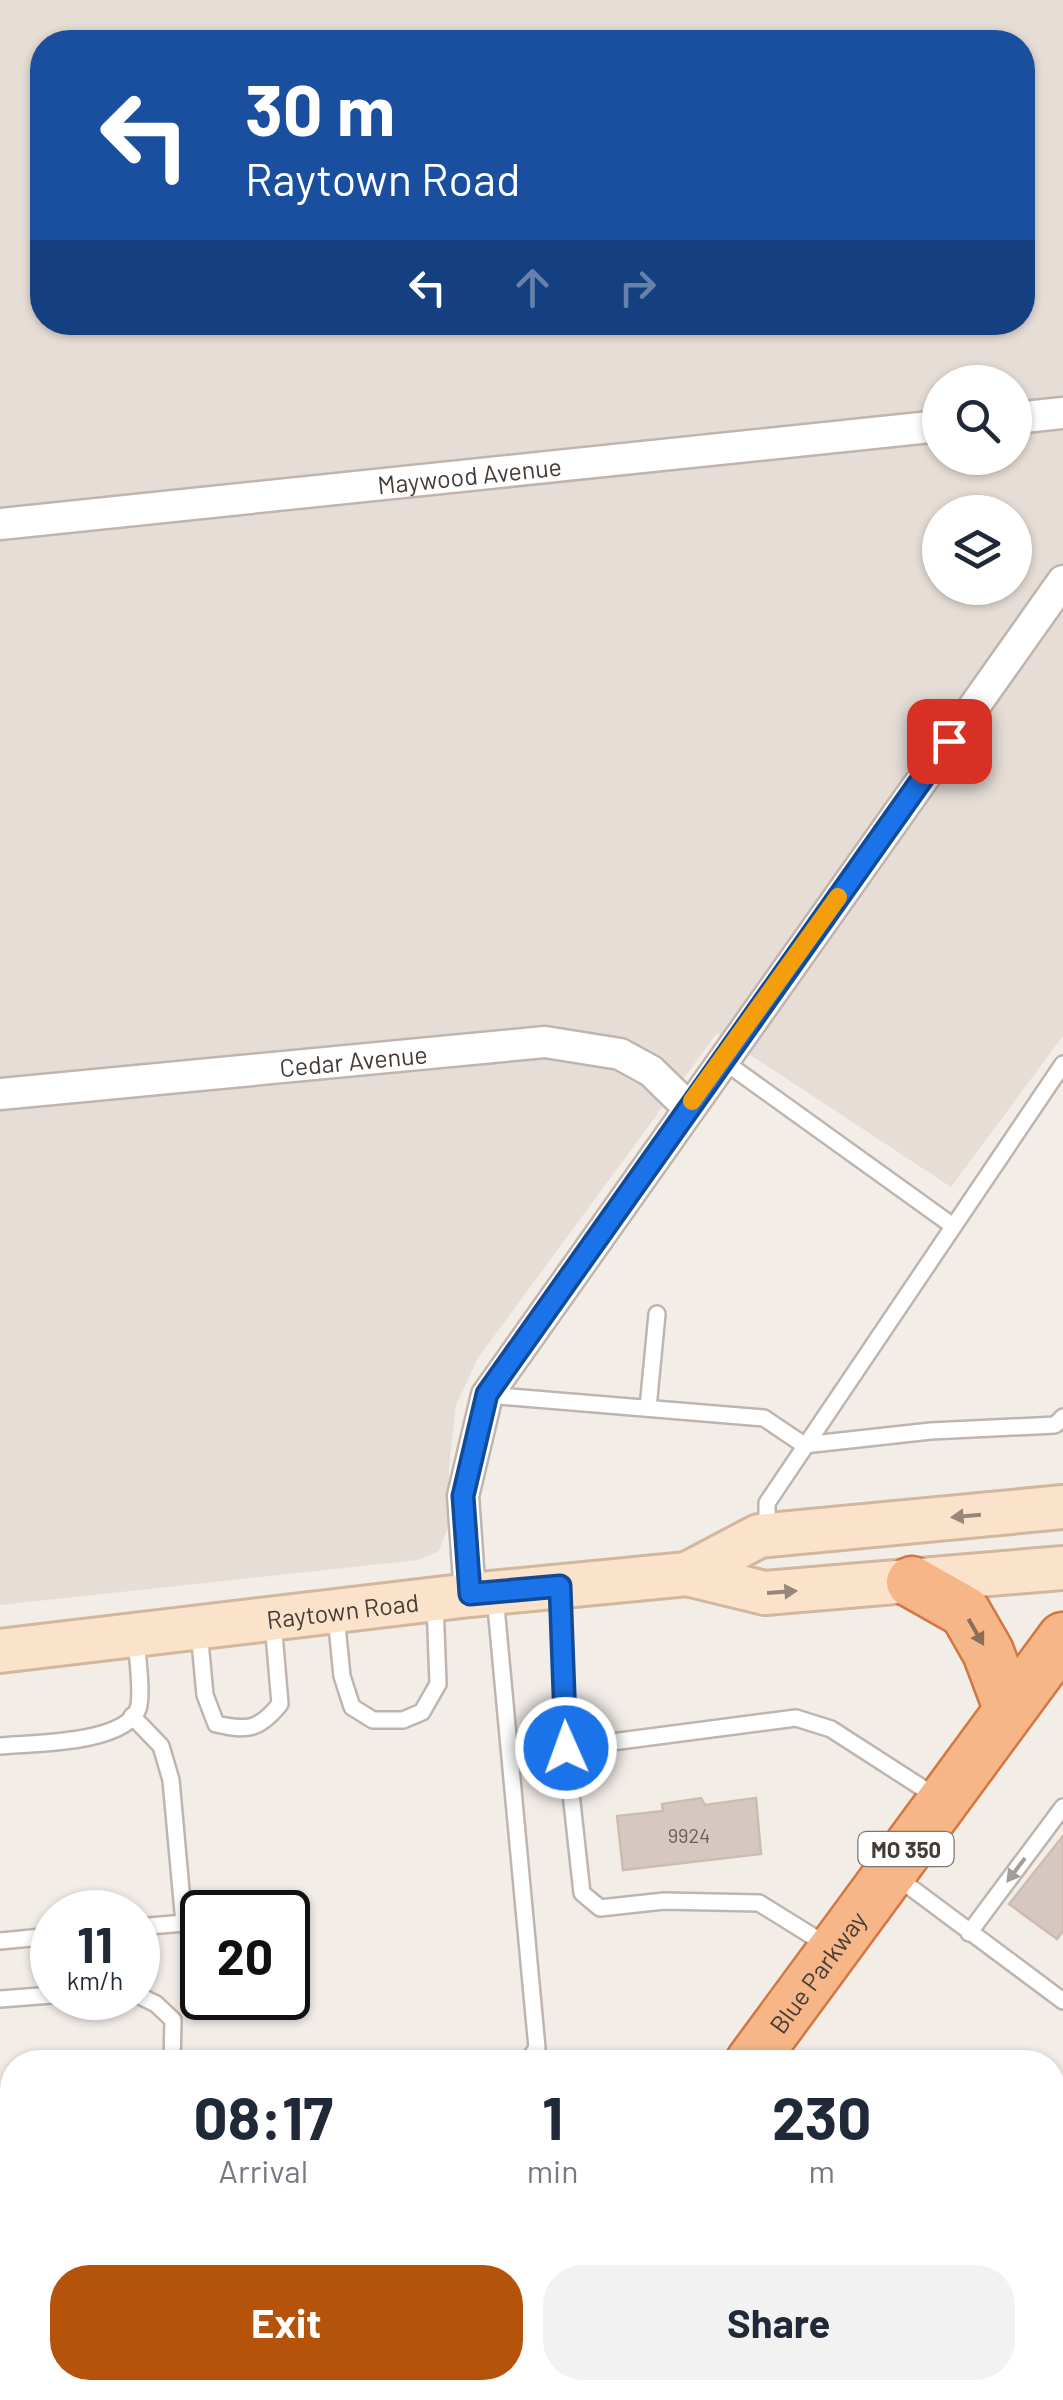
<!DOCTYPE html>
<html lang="en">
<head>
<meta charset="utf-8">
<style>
  body { margin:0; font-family:Barlow,sans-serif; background:#f2f2f3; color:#1f2937; height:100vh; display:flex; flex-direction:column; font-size:38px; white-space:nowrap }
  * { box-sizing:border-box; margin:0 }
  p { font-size:32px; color:#747a83 }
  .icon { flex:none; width:55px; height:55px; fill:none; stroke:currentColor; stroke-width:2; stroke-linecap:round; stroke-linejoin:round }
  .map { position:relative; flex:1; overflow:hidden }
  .sheet { position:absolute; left:0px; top:2050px; width:1065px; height:350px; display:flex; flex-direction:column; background:#fff; border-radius:40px 40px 0 0; box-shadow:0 2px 8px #0004 }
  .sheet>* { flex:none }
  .top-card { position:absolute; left:30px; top:30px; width:1005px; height:305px; border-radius:40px; box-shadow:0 2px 8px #0004; background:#1a4fa0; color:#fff; overflow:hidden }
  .controls { position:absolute; left:922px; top:365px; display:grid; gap:20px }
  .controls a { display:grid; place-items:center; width:110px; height:110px; border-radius:50%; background:#fff; box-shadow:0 2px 8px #0004; font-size:50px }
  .speed { position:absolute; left:30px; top:1890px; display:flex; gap:20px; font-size:50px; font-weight:700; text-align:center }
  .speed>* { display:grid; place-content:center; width:130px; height:130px; border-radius:50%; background:#fff; box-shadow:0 2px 8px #0004; line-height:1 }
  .speed small { font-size:25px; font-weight:400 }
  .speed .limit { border:5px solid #111; border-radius:15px; background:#fff; color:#111 }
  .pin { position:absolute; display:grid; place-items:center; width:85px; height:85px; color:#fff; margin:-42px; border-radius:20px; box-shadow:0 5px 15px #0006 }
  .me { position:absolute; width:110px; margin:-55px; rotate:358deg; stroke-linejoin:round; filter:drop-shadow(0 0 8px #0008) }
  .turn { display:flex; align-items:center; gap:35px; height:210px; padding:0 50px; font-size:45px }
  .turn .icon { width:130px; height:130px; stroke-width:2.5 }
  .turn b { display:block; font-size:70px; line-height:85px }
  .lanes { display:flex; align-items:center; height:95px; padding:0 50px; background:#0003; justify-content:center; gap:50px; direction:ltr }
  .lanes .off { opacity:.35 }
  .eta { display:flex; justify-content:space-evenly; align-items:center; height:170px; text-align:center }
  .eta b { font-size:60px; font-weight:700; line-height:70px }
  .cta { display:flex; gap:20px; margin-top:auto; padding:20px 50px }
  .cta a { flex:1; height:115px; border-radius:40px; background:#b45309; color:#fff; font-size:40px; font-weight:700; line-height:115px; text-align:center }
  .cta a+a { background:#f2f2f3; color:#1f2937 }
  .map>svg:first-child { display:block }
</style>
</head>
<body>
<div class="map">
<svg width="1063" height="2400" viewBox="0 0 1063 2400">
  <rect width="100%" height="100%" fill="#f3ede8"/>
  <path fill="#e6ddd6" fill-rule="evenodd" d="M 0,0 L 1063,0 L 1063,1036 L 951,1187 L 717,1033 L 478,1358 L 456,1405 L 449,1468 L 448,1527 L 439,1551 L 418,1560 L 0,1605 ZM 42,42 L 1022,42 L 1022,322 L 42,322 ZM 940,382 L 1015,382 L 1015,458 L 940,458 ZM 940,512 L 1015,512 L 1015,588 L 940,588 Z"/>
  <g fill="#d6c8c1" stroke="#cebcb2" stroke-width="2.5">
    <path d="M 701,1798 L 705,1805 L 756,1798 L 761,1854 L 623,1870 L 617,1816 L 663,1811 L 662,1804 Z"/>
    <path d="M 1063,1836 L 1063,1931 L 1057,1939 L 1009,1904 Z"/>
  </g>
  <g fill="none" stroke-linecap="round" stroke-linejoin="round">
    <defs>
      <g id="service">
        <path d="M 722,1060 L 953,1226"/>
        <path d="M 487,1395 L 764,1418 L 804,1445 L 931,1431 L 1055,1425 L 1063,1417"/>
        <path d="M 648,1408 L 657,1314"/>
        <path d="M 767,1531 L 767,1503 L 1063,1064"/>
        <path d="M 560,1587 L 566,1748 L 796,1718 L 831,1729 L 938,1798"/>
        <path d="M 495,1596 L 537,2048 L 527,2062"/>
        <path d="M 336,1616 L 342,1676 L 352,1707 L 373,1720 L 403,1720 L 422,1712 L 438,1684 L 435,1603"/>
        <path d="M 199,1631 L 205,1695 L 216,1724 C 248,1731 259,1730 280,1704 L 273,1622"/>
        <path d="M 132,1716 L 161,1746 L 171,1780 L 184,1923 L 138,1927"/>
        <path d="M 0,1746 C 33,1743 124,1744 138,1709 C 143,1695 137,1655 136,1638"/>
        <path d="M 566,1748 L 582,1893 L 600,1908 L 664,1901 L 759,1903 L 830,1947"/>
        <path d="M 894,1875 L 1063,2001"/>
        <path d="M 969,1933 L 1063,1807"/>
        <path d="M 0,1941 L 52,1936"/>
        <path d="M 138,1995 L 156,2004 L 173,2020 L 172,2062"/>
        <path d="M 0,1999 L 52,1995"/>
        <path d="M 0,2363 L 12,2342"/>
        <path d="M 435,2388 L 453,2400"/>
        <path d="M 814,2388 L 830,2400"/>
        <path d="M 846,2400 L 853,2388"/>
      </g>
      <g id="minor">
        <path d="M 1015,418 L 1063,413"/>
        <path id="s1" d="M 0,524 L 940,426"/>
        <path id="s2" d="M 0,1094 L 545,1042 L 620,1054 L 651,1071 L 688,1107"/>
        <path d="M 470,1595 L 463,1496 L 487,1395 L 1063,581"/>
      </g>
      <g id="secondary">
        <path d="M 687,1574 L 759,1536 L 1063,1507"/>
        <path id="s3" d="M 0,1651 L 470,1595 L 687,1574 L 765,1593 L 1063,1568"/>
      </g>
      <g id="trunk">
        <path d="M 912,1582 L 965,1612 L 988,1652 L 1009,1708"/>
        <path id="s4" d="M 751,2062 L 1063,1638"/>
        <path d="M 504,2400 L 514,2388"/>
        <path d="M 1051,2400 L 1063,2389"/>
      </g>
    </defs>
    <use href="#service" stroke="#c0b5ae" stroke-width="20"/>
    <use href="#minor" stroke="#c0b5ae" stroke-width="35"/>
    <use href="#secondary" stroke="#d2b69d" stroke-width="48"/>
    <use href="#trunk" stroke="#d27742" stroke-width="55"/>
    <use href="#service" stroke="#fff" stroke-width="15"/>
    <use href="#minor" stroke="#fff" stroke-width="30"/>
    <use href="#secondary" stroke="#fbe2ca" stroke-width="42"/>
    <use href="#trunk" stroke="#f6b687" stroke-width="50"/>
  </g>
  <defs><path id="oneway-solid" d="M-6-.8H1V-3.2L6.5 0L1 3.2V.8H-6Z" transform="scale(2.5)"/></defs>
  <g fill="#978779">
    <use href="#oneway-solid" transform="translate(966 1516) rotate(175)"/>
    <use href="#oneway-solid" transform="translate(782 1592) rotate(-4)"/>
  </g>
  <use fill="#8c6d57" href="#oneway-solid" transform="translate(976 1632) rotate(60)"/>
  <use fill="#a29e9b" href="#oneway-solid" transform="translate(1016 1870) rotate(127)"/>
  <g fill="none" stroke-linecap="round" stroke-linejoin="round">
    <defs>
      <path id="route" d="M 566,1748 L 560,1586 L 470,1594 L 463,1496 L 487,1394 L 949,741"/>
    </defs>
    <use href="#route" stroke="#114b97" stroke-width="25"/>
    <use href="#route" stroke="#1a73e8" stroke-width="18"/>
    <path stroke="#f59e0b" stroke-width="18" d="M 692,1101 L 838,897"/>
  </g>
  <g text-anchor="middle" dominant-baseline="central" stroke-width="8" stroke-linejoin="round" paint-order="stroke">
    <g font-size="20" fill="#695f5a">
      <text x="689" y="1835">9924</text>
    </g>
    <rect fill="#fff" stroke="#7d7673" stroke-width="2.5" x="858.5" y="1832" width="95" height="34" rx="8"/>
    <g font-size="22" font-weight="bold" fill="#453c37">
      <text x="906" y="1849">MO 350</text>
    </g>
    <g font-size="25" fill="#453c37" stroke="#fff">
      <text stroke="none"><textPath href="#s1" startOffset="472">Maywood Avenue</textPath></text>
      <text stroke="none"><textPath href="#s2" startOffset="355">Cedar Avenue</textPath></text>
      <text stroke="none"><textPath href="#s3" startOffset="345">Raytown Road</textPath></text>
      <text stroke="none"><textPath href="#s4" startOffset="112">Blue Parkway</textPath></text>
    </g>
  </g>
</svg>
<div class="controls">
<a><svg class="icon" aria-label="search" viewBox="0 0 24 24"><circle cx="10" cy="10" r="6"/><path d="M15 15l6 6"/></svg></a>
<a><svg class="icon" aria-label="layers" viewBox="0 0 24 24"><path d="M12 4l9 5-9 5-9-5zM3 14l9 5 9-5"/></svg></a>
</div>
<div class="speed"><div>11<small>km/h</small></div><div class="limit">20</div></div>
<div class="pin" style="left:949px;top:741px;background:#d93025"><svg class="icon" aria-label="arrive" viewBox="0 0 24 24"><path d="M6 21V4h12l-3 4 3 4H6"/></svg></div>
<svg class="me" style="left:566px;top:1748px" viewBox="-20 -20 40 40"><circle r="17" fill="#1a73e8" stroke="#fff" stroke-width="3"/><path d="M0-11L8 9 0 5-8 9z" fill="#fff"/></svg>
<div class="top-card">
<div class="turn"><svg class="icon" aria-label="left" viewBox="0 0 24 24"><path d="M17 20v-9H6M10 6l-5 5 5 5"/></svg><div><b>30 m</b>Raytown Road</div></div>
<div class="lanes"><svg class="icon" aria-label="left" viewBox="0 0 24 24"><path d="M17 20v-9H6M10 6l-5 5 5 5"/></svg><svg class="icon off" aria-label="ahead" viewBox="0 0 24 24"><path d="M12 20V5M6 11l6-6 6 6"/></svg><svg class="icon off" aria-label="right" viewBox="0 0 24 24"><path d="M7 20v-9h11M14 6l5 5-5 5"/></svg></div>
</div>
<section class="sheet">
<div class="eta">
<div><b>08:17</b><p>Arrival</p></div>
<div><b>1</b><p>min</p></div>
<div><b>230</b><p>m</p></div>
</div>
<div class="cta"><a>Exit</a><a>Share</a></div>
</section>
</div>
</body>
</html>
